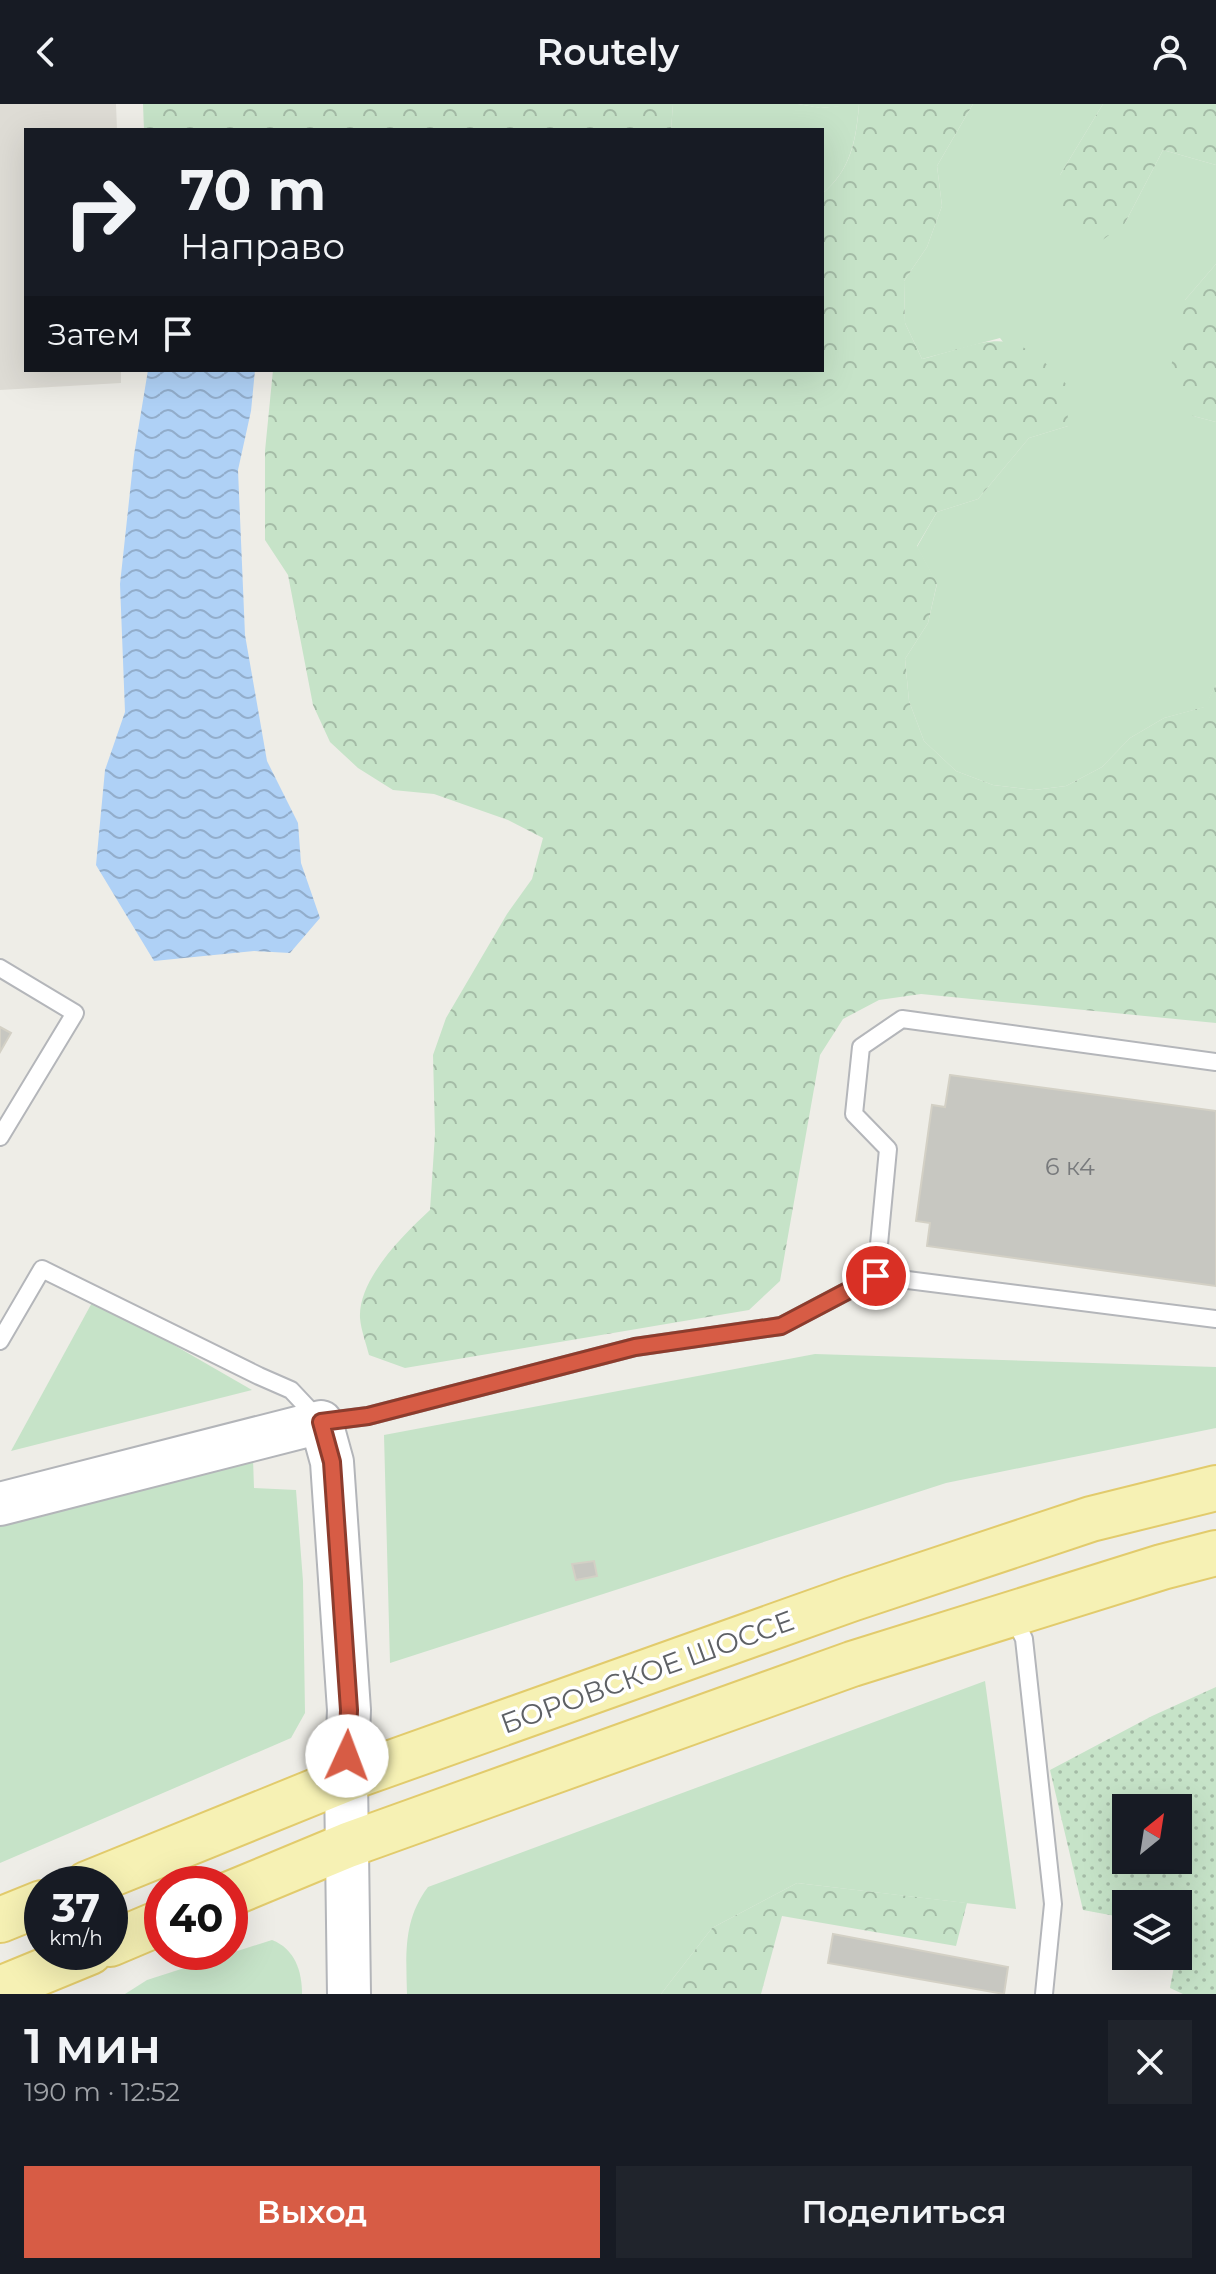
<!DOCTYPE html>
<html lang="ru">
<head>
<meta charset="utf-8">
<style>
  body { margin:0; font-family:Montserrat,sans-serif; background:#20242c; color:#f1f3f6; height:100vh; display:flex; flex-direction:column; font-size:30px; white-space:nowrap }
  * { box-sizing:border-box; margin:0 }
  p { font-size:26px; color:#9ea1a6 }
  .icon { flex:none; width:44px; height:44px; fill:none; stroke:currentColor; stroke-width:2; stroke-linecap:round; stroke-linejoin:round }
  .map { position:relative; height:1890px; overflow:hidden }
  .side { display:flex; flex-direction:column; background:#171b24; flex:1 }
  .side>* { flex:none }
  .guide { position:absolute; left:24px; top:24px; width:800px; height:244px; border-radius:0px; box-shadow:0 8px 32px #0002; background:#171b24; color:#f1f3f6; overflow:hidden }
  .needle { width:52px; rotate:30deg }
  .controls { position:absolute; left:1112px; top:1690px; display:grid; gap:16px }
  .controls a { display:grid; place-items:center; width:80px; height:80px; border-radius:0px; background:#171b24; box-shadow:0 8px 32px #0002; font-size:40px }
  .speed { position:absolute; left:24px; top:1762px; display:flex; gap:16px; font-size:40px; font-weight:700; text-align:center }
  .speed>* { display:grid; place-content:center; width:104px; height:104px; border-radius:50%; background:#171b24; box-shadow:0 8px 32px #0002; line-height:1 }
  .speed small { font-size:20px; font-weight:400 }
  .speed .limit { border:12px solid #d22; background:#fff; color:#111 }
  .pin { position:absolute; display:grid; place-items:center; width:68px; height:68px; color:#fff; margin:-34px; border:4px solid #fff; border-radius:50%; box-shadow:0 2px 8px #0007 }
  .me { position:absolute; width:88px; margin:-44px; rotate:2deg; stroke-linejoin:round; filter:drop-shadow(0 0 6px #0008) }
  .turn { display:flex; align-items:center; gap:28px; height:168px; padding:0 24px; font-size:36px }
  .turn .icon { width:104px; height:104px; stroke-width:2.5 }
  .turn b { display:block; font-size:56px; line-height:68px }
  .then { display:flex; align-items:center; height:76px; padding:0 24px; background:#0003; gap:16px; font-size:30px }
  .round { display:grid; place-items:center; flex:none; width:84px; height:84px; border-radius:0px; background:#20242c }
  .head { display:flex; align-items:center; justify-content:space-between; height:136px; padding:0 24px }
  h1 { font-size:48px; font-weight:600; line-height:60px }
  .cta { display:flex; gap:16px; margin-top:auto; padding:16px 24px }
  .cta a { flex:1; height:92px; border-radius:0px; background:#d75c45; color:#fff; font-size:32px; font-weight:600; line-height:92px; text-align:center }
  .cta a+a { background:#20242c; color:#f1f3f6 }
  header { display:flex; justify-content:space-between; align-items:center; height:104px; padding:0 24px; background:#171b24; font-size:36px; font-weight:600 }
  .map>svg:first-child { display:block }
</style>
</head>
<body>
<header><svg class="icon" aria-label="back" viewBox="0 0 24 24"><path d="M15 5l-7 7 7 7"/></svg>Routely<svg class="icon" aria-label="person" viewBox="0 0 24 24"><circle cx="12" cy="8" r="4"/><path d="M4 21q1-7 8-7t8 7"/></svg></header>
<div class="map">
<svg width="1216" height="1890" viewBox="0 0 1216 1890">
  <defs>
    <pattern id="forest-crowns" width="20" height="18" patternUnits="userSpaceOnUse" patternTransform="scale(2)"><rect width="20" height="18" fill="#c6e3c8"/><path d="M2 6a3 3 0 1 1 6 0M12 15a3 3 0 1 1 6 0" fill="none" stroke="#a4bba6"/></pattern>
    <pattern id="park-dots" width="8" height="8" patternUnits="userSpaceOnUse" patternTransform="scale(2)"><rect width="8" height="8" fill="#c6e3c8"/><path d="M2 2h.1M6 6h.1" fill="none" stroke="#a4bba6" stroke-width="1.8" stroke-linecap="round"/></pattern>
    <pattern id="water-waves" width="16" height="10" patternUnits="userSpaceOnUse" patternTransform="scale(2)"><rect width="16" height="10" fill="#afd1f6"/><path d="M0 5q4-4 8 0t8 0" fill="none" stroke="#92adcb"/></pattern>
  </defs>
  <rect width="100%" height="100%" fill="#eeede7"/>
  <path fill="#dedcd5" d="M 0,0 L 116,0 L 117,26 L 26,26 L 26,266 L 121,266 L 121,279 L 0,286 Z"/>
  <g fill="#c6e3c8">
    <path d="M 673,0 L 798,0 L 821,4 L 859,0 C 856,36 851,66 822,90 L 822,26 L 671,26 Z"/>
    <path d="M 973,0 L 1103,0 L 1060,71 L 1125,119 L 1163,46 L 1216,61 L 1216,160 L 1185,196 L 1193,312 L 1216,318 L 1216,581 L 1205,603 L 1164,614 L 1130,634 L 1102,663 L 1066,682 L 1034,686 L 993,681 L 956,667 L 924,637 L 909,597 L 905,555 L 928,519 L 937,480 L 917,443 L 937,408 L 978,395 L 1029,334 L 1068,322 L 1000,234 L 922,255 L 905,219 L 904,177 L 927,143 L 942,102 L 937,62 Z"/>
    <path d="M 94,1195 L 252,1286 L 11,1347 Z"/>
    <path d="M 815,1250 L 1216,1263 L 1216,1324 L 946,1379 L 390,1559 L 384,1331 Z"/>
    <path d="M 253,1355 L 254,1384 L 296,1386 L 303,1477 L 305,1609 L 291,1634 L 0,1759 L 0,1413 Z"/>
    <path d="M 985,1577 L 1016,1805 L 797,1779 L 712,1824 L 661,1890 L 407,1890 C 406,1850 403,1816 428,1783 Z"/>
    <path d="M 272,1836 C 295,1845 302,1867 302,1890 L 125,1890 L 147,1876 Z"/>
  </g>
  <g fill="url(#forest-crowns)">
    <path d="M 143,0 L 673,0 L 671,26 L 144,26 Z"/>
    <path d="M 798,0 L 973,0 L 937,62 L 942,102 L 927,143 L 904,177 L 905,219 L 922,255 C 995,236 1011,218 1067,281 L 1068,322 L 1029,334 L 978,395 L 937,408 L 917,442 L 937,479 L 928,519 L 905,555 L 909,597 L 924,637 L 956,667 L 993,681 L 1034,686 L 1066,682 L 1102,663 L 1130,634 L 1164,614 L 1204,603 L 1216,581 L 1216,919 L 921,890 L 879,896 L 843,915 L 820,951 L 780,1177 L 749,1206 L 405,1264 L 369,1251 C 366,1239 361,1226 360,1214 C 358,1175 404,1130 430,1106 L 435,1030 L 433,951 L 446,914 L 507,810 L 532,775 L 543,734 L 508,716 L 434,690 L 393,686 L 358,664 L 330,638 L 313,601 L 288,471 L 265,436 L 265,347 L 273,266 L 822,266 L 822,90 C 851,66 856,37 859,1 L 820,4 Z"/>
    <path d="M 1103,0 L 1216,0 L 1216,61 L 1163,46 L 1125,119 L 1092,144 L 1062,114 L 1060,71 Z"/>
    <path d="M 1216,160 L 1216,318 L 1193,312 L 1168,277 L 1185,196 Z"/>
    <path d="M 797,1779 L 967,1799 L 956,1842 L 782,1812 L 761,1890 L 661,1890 L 712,1824 Z"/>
  </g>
  <path fill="url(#park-dots)" fill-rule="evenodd" d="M 1216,1583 L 1216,1890 L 1183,1890 L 1170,1884 L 1181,1825 L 1178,1800 L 1126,1800 L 1126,1814 L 1083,1806 L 1050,1666 L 1152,1612 ZM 1126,1704 L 1178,1704 L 1178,1756 L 1126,1756 Z"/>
  <path fill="url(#water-waves)" d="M 148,266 L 255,266 L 251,307 L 238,366 L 245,531 L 267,657 L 298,719 L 301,759 L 320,814 L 290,849 L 254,847 L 154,857 L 96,761 L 105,666 L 125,608 L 120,480 L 134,351 Z"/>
  <g fill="#c7c7c1" stroke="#d3d0c5" stroke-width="2">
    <path d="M 0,923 L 11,929 L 0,948 Z"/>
    <path d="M 950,971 L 1216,1007 L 1216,1182 L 927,1142 L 930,1119 L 916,1117 L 932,1001 L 945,1003 Z"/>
    <path d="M 594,1457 L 597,1472 L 576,1476 L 572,1460 Z"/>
    <path d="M 833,1830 L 1008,1863 L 1004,1890 L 828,1859 Z"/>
  </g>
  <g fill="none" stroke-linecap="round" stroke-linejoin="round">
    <defs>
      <g id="lane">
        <path d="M 0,864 L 75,909 L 0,1033"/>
        <path d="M 876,1172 L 888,1045 L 854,1010 L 861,943 L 902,915 L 1216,958"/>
        <path d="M 0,1237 L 42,1165 L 259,1272 L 291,1286 L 321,1318 L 368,1312 L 635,1243 L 781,1222 L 876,1172 L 1216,1215"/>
        <path d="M 1013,1512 L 1024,1535 L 1053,1800 L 1044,1890"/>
      </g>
      <path id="secondary" d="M 0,1400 L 321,1318 L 332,1358 L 349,1606 L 346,1675 L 349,1890"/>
      <g id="primary">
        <path d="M 87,1780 L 346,1675 L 851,1495 L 1091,1415 L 1216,1384"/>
        <path d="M 230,1790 L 348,1741 L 852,1560 L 1162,1463 L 1216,1449"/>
        <path d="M 0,1816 L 42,1799"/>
        <path d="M 110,1840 L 162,1818"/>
        <path d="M 0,1885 L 90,1848"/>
      </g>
    </defs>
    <use href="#lane" stroke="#b4b6ba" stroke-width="20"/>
    <use href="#secondary" stroke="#b3b5b9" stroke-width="46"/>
    <use href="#primary" stroke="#e2cb6c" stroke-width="48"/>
    <use href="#lane" stroke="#fff" stroke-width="16"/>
    <use href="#secondary" stroke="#fff" stroke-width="42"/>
    <use href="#primary" stroke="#f6f1b4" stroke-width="44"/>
  </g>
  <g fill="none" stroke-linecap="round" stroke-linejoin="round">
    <defs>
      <path id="route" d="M 347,1652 L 349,1606 L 332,1358 L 321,1318 L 368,1312 L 635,1243 L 781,1222 L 876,1172"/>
    </defs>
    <use href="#route" stroke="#8c3c2d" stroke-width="20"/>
    <use href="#route" stroke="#d75c45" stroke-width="14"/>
  </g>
  <g text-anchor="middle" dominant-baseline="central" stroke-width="7" stroke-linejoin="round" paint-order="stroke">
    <g font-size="24" fill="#787a7c">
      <text x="1070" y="1062">6 к4</text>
    </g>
    <g font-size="28" fill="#5e6165" stroke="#fff">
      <text transform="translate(647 1568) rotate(-20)">БОРОВСКОЕ ШОССЕ</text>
    </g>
  </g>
</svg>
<div class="controls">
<a><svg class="needle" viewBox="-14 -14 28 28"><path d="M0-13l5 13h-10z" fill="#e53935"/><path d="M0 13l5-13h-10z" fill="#9ea1a6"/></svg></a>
<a><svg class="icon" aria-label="layers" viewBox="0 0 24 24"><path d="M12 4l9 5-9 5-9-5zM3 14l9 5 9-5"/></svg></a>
</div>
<div class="speed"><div>37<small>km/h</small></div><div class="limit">40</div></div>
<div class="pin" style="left:876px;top:1172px;background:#d93025"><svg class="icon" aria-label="arrive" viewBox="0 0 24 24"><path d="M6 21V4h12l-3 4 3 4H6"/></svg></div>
<svg class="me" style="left:347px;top:1652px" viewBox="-20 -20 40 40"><circle r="19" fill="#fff"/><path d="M0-13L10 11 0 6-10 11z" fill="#d75c45"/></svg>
<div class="guide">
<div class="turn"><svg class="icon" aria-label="right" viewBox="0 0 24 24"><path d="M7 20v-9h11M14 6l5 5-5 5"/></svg><div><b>70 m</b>Направо</div></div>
<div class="then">Затем<svg class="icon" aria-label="arrive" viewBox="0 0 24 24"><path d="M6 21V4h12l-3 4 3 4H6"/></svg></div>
</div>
</div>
<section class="side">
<div class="head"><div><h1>1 мин</h1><p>190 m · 12:52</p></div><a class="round"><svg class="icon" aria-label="close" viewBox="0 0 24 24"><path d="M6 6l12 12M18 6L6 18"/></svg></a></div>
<div class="cta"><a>Выход</a><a>Поделиться</a></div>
</section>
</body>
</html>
